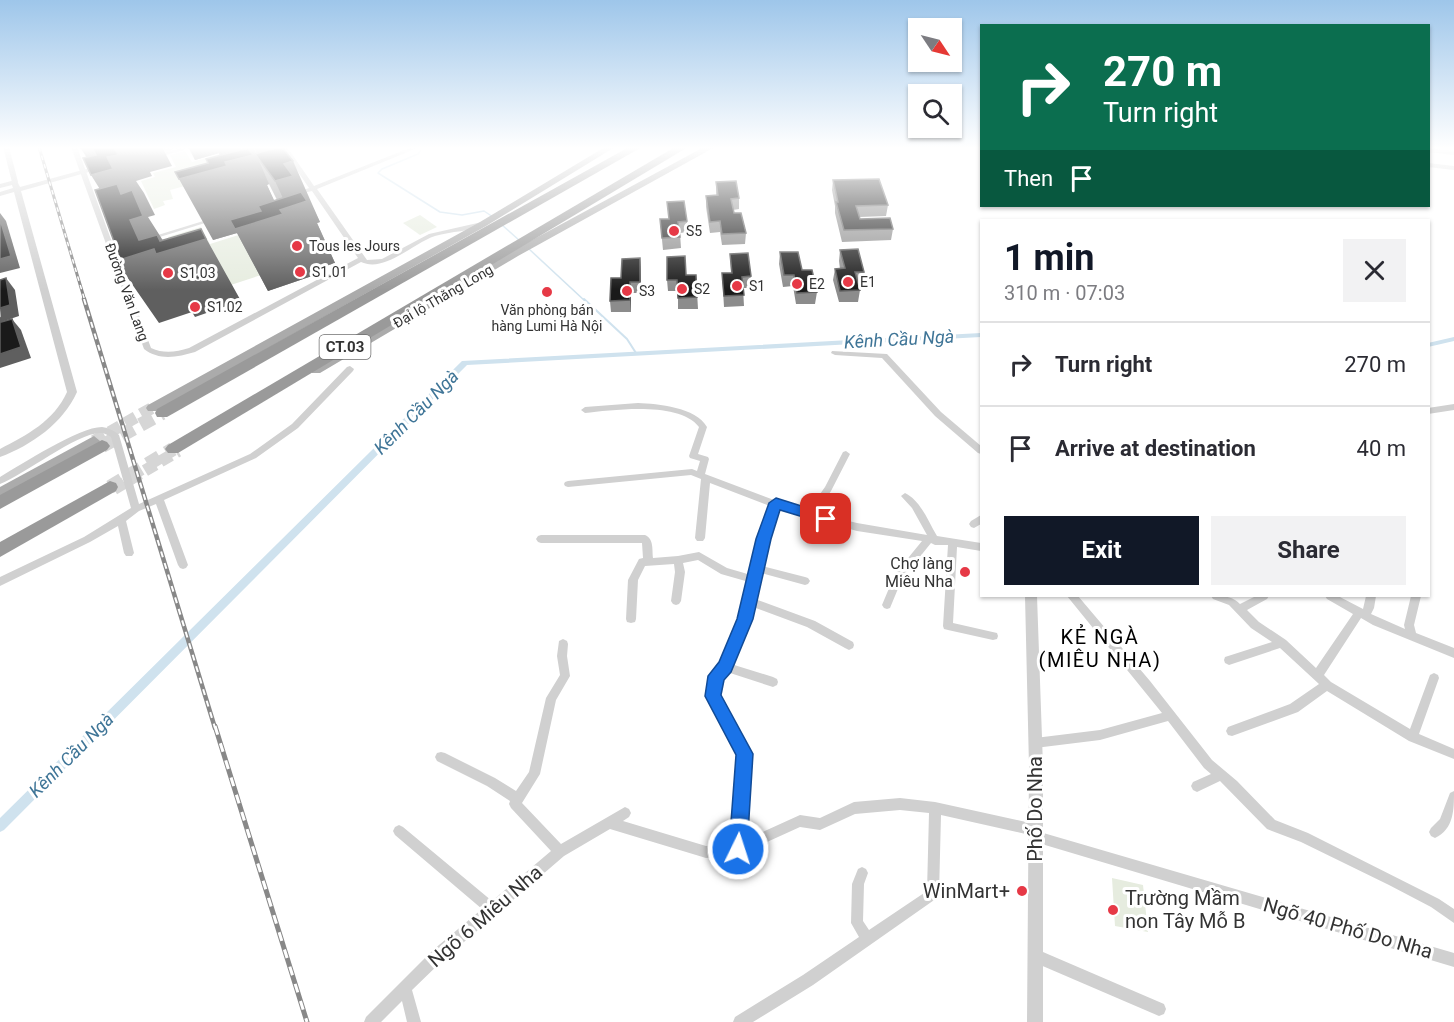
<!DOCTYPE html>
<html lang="en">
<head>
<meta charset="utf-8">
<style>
  body { margin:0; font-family:Roboto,sans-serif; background:#f2f2f3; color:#2b2b33; height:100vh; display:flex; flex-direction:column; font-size:22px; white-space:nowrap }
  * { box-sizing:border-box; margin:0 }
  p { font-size:20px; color:#7c7c81 }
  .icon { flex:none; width:33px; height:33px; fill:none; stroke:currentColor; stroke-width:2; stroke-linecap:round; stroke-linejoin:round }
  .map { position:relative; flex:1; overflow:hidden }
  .drawer { position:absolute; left:980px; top:219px; width:450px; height:378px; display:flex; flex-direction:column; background:#fff; border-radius:0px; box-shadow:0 2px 4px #0004 }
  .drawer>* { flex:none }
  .guide { position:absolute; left:980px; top:24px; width:450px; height:183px; border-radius:0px; box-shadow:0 2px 4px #0004; background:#0b6e4f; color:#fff; overflow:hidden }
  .needle { width:39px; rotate:125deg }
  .buttons { position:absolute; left:908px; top:18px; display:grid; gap:12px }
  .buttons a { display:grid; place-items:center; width:54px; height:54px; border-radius:0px; background:#fff; box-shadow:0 2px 4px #0004; font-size:30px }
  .pin { position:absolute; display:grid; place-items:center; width:51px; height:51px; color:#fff; margin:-26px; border-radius:12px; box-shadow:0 3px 9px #0006 }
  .me { position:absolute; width:66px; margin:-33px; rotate:4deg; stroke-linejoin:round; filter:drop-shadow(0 0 4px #0008) }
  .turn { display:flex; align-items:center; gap:21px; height:126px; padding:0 24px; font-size:27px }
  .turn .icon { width:78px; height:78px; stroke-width:2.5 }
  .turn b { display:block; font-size:42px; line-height:51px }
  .then { display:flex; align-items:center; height:57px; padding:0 24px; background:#0003; gap:12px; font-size:22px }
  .round { display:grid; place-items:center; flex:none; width:63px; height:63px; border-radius:0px; background:#f2f2f3 }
  .head { display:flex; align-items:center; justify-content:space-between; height:102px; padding:0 24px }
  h1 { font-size:36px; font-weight:700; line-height:45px; color:#111827 }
  .button { display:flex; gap:12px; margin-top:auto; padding:12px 24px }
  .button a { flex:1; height:69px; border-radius:0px; background:#111827; color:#fff; font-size:24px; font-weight:700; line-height:69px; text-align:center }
  .button a+a { background:#f2f2f3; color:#2b2b33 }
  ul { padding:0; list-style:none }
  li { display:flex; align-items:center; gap:18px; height:84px; padding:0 24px; border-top:2px solid #e1e1e2 }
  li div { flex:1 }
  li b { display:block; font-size:22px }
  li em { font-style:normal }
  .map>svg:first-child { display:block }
</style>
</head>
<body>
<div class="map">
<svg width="1454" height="1022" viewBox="0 0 1454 1022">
  <rect width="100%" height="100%" fill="#fff"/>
  <g fill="#e6ecdf">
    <path d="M 185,151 L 192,162 L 217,155 L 225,175 L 170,190 L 173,199 L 163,201 L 165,205 L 154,209 L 141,181 L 155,177 L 153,173 L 176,167 L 170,155 Z"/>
    <path d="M 420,215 L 437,227 L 420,235 L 403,223 Z"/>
    <path d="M 277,223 L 304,261 L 194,297 L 168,237 L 201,227 L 210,244 Z"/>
    <path d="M 1112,878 L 1143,885 L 1148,932 L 1115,926 Z"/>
  </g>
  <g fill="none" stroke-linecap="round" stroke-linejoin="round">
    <g stroke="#cfe2ee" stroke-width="1.5">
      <path d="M 421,150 L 418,154 L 382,169 L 378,173 L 440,212 L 462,215 L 484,211 L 493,217"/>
      <path d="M 502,225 L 520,241"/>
      <path d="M 529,249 L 585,301"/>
    </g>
    <path stroke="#cfe2ee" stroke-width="2" d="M 584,299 L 627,339 L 636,353"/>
    <g fill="#cfe2ee" fill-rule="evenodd">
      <path d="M 981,333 L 981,337 L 467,365 L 4,830 L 0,832 L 0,818 L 462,361 Z"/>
      <path d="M 1454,337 L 1454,341 L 1428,347 L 1428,343 Z"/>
    </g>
    <g stroke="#d6d6d6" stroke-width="12" stroke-dasharray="12 6" stroke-linecap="butt">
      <path d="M 94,441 L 152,408"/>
      <path d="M 114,489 L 178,451"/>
    </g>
    <g stroke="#d6d6d6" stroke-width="14" stroke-dasharray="14 8" stroke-linecap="butt">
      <path d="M 102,446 L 162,413"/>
      <path d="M 110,487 L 173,449"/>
    </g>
    <g fill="#d0d0d0" fill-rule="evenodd">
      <path d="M 3,147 L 9,147 L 18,182 L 17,183 L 12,182 Z"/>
      <path d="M 71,147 L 77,147 L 151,348 C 164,354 176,352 189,348 L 358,258 L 312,191 L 295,195 L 295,193 L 309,188 L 281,147 L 287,147 L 314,186 L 412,147 L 420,147 L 317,189 L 367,260 L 382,259 L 429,234 L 482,222 L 485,224 C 471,232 451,231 435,236 C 413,243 385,273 361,262 L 195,352 C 178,357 159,361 144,349 Z"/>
      <path d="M 184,147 L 194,147 L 156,158 L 153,156 Z"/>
      <path d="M 1428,148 L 1454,151 L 1454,155 L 1428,152 Z"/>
      <path d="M 1428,163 L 1454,166 L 1454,170 L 1428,167 Z"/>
      <path d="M 213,218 L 218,219 L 150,240 L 145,239 Z"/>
      <path d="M 832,351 L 887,354 L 941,412 L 981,446 L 981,454 L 978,453 L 935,416 L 882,358 L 835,355 L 831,353 Z"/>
      <path d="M 350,366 L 354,369 L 353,371 L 298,428 L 256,458 L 164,500 L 188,565 L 186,568 L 183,569 L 180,568 L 178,565 L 156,504 L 139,511 L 126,521 L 134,553 L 132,556 L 126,556 L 124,553 L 118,526 L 90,542 L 0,586 L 0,577 L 84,537 L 131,508 L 111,437 C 108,435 106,434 102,433 C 79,431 24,475 0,484 L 0,477 C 22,464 79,427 102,427 C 109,428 115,431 119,435 L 139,504 L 250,454 L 292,424 L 347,367 Z"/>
      <path d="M 638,403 C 658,404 696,407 707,427 L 698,454 L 708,457 L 709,459 L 705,474 L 774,500 L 779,501 L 780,503 L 808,511 L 825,487 L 843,452 L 846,451 L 850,454 L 831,491 L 816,513 L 857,523 L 927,535 L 912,508 L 901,496 L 905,493 C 921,501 928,521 937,536 L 981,543 L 981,551 L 957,547 L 953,623 L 997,633 L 998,636 L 997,639 L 993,640 L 948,630 L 944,629 L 943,626 L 948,545 L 935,545 L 931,543 L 902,579 L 890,608 L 887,609 L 884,608 L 882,605 L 895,574 L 922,541 L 857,531 L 778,509 L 769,539 L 762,566 L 805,577 L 808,578 L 810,581 L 808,584 L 805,585 L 761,573 L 755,599 L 815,621 L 853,642 L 854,645 L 853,648 L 849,650 L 845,648 L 807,627 L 753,607 L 750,619 L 731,664 L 773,677 L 777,679 L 778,682 L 777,685 L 773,687 L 727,672 L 721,678 L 718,695 L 751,754 L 745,840 L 800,815 L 820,818 L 854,802 L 900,798 L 935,802 L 1035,824 L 1039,826 L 1040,832 L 1454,953 L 1454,967 L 1035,842 L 1031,840 L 1030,835 L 941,815 L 939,894 L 937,898 L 813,985 L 753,1022 L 733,1022 L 735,1017 L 803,975 L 859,937 L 851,923 L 852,884 L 858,869 L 862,867 L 866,869 L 868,873 L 864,884 L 863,921 L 869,930 L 927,891 L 929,813 L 900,810 L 855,814 L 820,830 L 800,827 L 738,855 L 706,858 L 610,829 L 564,856 L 443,960 L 412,990 L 421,1022 L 407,1022 L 402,1001 L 381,1022 L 364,1022 L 366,1017 L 433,950 L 482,909 L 395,835 L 393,831 L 395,827 L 399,825 L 403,827 L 492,901 L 551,851 L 511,808 L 509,804 L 510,801 L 487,786 L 437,761 L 435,757 L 437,753 L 441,752 L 445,753 L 495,778 L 516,791 L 529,772 L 546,698 L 560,675 L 557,656 L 559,641 L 563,639 L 567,641 L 568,644 L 567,656 L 570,676 L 556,700 L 540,774 L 522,803 L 561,844 L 625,807 L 629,809 L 631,813 L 629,817 L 623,821 L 706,846 L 732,843 L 739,755 L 708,696 L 711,676 L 721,664 L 740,619 L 749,582 L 721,574 L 698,560 L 683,563 L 685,572 L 681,601 L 679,604 L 676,605 L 673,604 L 671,601 L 675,572 L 674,564 L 645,566 L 638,580 L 636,619 L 635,622 L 631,623 L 627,622 L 626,619 L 628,580 L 639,559 L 643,558 L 642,543 L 541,543 L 538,542 L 536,539 L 538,536 L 541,535 L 645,535 C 654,539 652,549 653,558 L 678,556 L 699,552 L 727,568 L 751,575 L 759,539 L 770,506 L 710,483 L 705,538 L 703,541 L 697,541 L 695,538 L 701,479 L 691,475 L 568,487 L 565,486 L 564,484 L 565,482 L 568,481 L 692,469 L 697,471 L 700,461 L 690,458 L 689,456 L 699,427 C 679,401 614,410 585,413 L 581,410 L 585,407 Z"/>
      <path d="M 1454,404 L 1454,410 L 1428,414 L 1428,408 Z"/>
      <path d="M 981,515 L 981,524 L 974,528 L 971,527 L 969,524 L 971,521 Z"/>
      <path d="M 1067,596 L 1078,596 L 1150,681 L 1212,760 L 1237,781 L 1275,820 L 1308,833 L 1439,899 L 1454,909 L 1454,923 L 1431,907 L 1389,885 L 1301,842 L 1267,829 L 1220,781 L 1197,792 L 1193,790 L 1191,786 L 1193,782 L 1211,774 L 1204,768 L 1168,721 L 1100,740 L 1035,748 L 1031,747 L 1029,743 L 1031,739 L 1035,738 L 1100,730 L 1162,713 Z"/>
      <path d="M 1211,596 C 1222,595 1232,596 1240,604 L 1256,596 L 1269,596 L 1267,599 L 1247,610 L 1259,622 L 1286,640 L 1316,668 L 1353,614 L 1327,599 L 1325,596 L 1338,596 L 1363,609 L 1366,596 L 1376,596 L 1374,608 L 1371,614 L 1405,629 L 1404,625 L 1411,596 L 1421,596 L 1414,625 L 1416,633 L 1454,648 L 1454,658 L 1373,625 L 1361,618 L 1324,675 L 1331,682 L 1410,729 L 1430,675 L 1434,673 L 1438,675 L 1439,678 L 1419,734 L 1454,749 L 1454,759 L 1409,741 L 1327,691 L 1298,712 L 1232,736 L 1228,735 L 1226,731 L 1228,727 L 1290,704 L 1319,684 L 1280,648 L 1229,665 L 1225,663 L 1224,660 L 1225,657 L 1272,642 L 1251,628 L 1229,605 L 1213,599 Z"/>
      <path d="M 1454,791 C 1454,810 1454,829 1435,838 L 1431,836 L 1429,832 L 1431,828 L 1440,819 L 1450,793 Z"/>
      <path d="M 1036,949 L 1164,1004 L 1166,1009 L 1164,1014 L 1159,1016 L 1031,961 L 1029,956 L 1031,951 Z"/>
    </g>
    <g fill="#d0d0d0" fill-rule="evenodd">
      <path d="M 170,147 L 182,147 L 151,156 L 148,154 Z"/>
      <path d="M 101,165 L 103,166 L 103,168 L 21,191 L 77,392 C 63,423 32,445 0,457 L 0,449 C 27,435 54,421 67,392 L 14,192 L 0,196 L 0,192 L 13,188 L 12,185 L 0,188 L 0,184 L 15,180 L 17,181 L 20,187 Z"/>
      <path d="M 1025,596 L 1037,596 L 1043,766 L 1043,1022 L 1027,1022 L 1029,766 Z"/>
    </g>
    <g fill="#ababab" fill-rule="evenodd">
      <path d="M 605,147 L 615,147 L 486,226 L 156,411 L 148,411 L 146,408 L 148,405 L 480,222 Z"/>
      <path d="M 704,147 L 715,147 L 518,256 L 320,373 L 312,373 L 310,370 L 510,252 Z"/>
      <path d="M 94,436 L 100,441 L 98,444 L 0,498 L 0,487 Z"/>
    </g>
    <g fill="#9a9a9a" fill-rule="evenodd">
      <path d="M 629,147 L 642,147 L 167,417 L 157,417 L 155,413 L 157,409 Z"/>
      <path d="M 675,147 L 688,147 L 178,453 L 168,453 L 165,449 L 168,445 Z"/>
      <path d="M 102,440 L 107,442 L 110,446 L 107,450 L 0,509 L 0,495 Z"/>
      <path d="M 110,481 L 116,483 L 118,487 L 116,491 L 0,557 L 0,542 Z"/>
    </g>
    <defs>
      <path id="rail-far2" d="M 39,147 L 85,301"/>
      <path id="rail-far1" d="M 84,299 L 215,728"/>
      <path id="rail" d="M 215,726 L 307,1022"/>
    </defs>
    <use href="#rail-far2" stroke="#888" stroke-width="3"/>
    <use href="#rail-far1" stroke="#888" stroke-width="4.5"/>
    <use href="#rail" stroke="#888" stroke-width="5"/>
    <use href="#rail-far2" stroke="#fff" stroke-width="1.5" stroke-dasharray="4.5" stroke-linecap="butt"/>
    <use href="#rail-far1" stroke="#fff" stroke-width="2" stroke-dasharray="6" stroke-linecap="butt"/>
    <use href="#rail" stroke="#fff" stroke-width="3" stroke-dasharray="9" stroke-linecap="butt"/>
  </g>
  <g fill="#8c8c8c" fill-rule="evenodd">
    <path d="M 188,147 L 282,147 L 320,222 L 317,223 L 335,263 L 310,271 L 312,276 L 268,291 L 237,233 L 213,240 L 208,163 L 220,155 L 219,153 L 195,160 ZM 269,184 L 277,200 L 274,201 L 267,185 Z"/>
    <path d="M 833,180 L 888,205 L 886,216 L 860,217 L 860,219 L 893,229 L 891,240 L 842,242 L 835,213 L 835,206 L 832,190 Z"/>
    <path d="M 716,182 L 739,198 L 739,209 L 733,210 L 734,213 L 746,233 L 745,244 L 722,245 L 720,232 L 710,233 L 706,207 L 706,196 L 716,195 Z"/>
    <path d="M 667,202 L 687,221 L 688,232 L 680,233 L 681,248 L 663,250 L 660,219 L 669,219 Z"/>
    <path d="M 840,250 L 864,272 L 863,283 L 858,283 L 860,290 L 858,302 L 839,302 L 833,280 L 835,269 L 840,269 L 839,261 Z"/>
    <path d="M 780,252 L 802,270 L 817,292 L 815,304 L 796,304 L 793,286 L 783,287 L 779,264 Z"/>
    <path d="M 730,254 L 751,276 L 751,288 L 743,288 L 744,306 L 724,307 L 722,273 L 731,273 Z"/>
    <path d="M 640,258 L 641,269 L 641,293 L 631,293 L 631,312 L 611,312 L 610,301 L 621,278 Z"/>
    <path d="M 686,275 L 696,275 L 698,309 L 678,309 L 678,291 L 668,291 L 667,280 Z"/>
  </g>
  <g fill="#5f5f5f">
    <path d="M 80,147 L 93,147 L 107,157 L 105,147 L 162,147 L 172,166 L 150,172 L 152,176 L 136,181 L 144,193 L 155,215 L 148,217 L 169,250 L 201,229 L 241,301 L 195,317 L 192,312 L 159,323 L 116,261 L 130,237 L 91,175 L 97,174 Z"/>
    <path d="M 189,147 L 216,147 L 219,153 L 195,160 Z"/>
    <path d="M 216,147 L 240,147 L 242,152 L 221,158 Z"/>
    <path d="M 242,147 L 253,147 L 269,184 L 267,185 L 281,215 L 280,210 L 287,207 L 275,181 L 262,163 L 254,147 L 278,147 L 293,161 L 320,222 L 317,223 L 335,263 L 310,271 L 312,276 L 268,291 L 230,220 L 237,233 L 213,240 L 179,179 L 225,162 L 246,157 Z"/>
    <path d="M 0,213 L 6,221 L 20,268 L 0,273 Z"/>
    <path d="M 640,258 L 641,269 L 641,293 L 640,282 Z"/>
    <path d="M 6,278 L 15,290 L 19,316 L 1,322 L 0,308 Z"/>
    <path d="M 630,282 L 631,293 L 631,312 L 630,300 Z"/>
    <path d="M 12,319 L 21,330 L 31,358 L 0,368 L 0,354 Z"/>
  </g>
  <g fill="#1a1a1a" stroke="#5f5f5f" stroke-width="1.5">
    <path d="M 92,147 L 114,147 L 118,155 L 107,157 L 113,169 L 91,175 L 83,158 L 96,155 Z"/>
    <path d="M 278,147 L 282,147 L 293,161 L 284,164 L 293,176 L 275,181 L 255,154 Z"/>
    <path d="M 248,148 L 253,155 L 225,162 L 227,166 L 179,179 L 175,172 L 208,163 L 206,159 Z"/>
    <path d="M 879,179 L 888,205 L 856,206 L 860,219 L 890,218 L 893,229 L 844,230 L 836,202 L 838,202 L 833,180 Z"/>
    <path d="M 736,181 L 739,198 L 731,199 L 734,213 L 741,213 L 746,233 L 722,234 L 720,221 L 710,222 L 706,196 L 718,195 L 716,182 Z"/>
    <path d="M 117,184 L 121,194 L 132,190 L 143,216 L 130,220 L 139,240 L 157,235 L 160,241 L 201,229 L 206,239 L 156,254 L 154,249 L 116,261 L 112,248 L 116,247 L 95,190 Z"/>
    <path d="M 301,192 L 307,201 L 280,210 L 283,214 L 235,229 L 230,220 L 261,211 L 258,206 Z"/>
    <path d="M 684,201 L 687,221 L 678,222 L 680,237 L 662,238 L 660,219 L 669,219 L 667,202 Z"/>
    <path d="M 0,219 L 11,256 L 0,259 Z"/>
    <path d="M 858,249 L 864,272 L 855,272 L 860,290 L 840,291 L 835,269 L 845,268 L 840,250 Z"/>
    <path d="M 780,252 L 798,252 L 802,270 L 812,270 L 817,292 L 797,293 L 794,275 L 784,275 Z"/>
    <path d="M 748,253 L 751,276 L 742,277 L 744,295 L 724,296 L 722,273 L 732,273 L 730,254 Z"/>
    <path d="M 685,256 L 686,275 L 696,275 L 697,297 L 678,298 L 677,280 L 667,280 L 667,257 Z"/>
    <path d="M 640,258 L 640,282 L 630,282 L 630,300 L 610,301 L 611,278 L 621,278 L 622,259 Z"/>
    <path d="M 6,278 L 10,305 L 0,308 L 0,280 Z"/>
    <path d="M 0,317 L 1,322 L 12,319 L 21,347 L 0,354 Z"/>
  </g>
  <linearGradient id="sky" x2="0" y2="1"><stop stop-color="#9ec6ea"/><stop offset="0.51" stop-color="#fff"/><stop offset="1" stop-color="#fff" stop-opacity="0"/></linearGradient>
  <rect width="1454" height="290" fill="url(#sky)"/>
  <path fill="#1a73e8" stroke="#114b97" stroke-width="1.5" d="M 776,498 L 830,515 L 832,519 L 826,524 L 780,510 L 771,539 L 753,619 L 731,672 L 724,680 L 721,695 L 753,754 L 747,849 L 745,855 L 738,858 L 732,855 L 729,849 L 736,755 L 705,696 L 708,676 L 719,662 L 737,619 L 756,539 L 769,503 Z"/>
  <g fill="#e63946" stroke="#fff" stroke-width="2">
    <circle cx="674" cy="231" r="6"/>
    <circle cx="297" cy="246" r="6"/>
    <circle cx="300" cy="272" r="6"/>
    <circle cx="168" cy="273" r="6"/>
    <circle cx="848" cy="282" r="6"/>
    <circle cx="797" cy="284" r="6"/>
    <circle cx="737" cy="286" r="6"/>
    <circle cx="682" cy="289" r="6"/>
    <circle cx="627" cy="291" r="6"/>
    <circle cx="547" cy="292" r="6"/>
    <circle cx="195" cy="307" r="6"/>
    <circle cx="965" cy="572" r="6"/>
    <circle cx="1022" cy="891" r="6"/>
    <circle cx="1113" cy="910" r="6"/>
  </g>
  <g text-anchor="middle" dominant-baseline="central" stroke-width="6" stroke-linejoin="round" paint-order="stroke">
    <g font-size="14" fill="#333" stroke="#fff" text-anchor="start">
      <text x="686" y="231">S5</text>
      <text x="309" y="246">Tous les Jours</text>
      <text x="312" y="272">S1.01</text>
      <text x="180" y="273">S1.03</text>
      <text x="860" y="282">E1</text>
      <text x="809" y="284">E2</text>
      <text x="749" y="286">S1</text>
      <text x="694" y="289">S2</text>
      <text x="639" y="291">S3</text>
      <text x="207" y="307">S1.02</text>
      <text x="547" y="310" text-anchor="middle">Văn phòng bán<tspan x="547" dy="16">hàng Lumi Hà Nội</tspan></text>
    </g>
    <g font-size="14" fill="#333" stroke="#fff">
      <text transform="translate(127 292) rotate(70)">Đường Văn Lang</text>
      <text transform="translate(443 296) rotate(-30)">Đại lộ Thăng Long</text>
    </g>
    <rect fill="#fff" stroke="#707070" stroke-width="1.5" x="319.5" y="335" width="51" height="24" rx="4.5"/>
    <g font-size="15" font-weight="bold" fill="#333">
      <text x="345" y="347">CT.03</text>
    </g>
    <g font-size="16" fill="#333" stroke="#fff" text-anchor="end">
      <text x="953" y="563">Chợ làng<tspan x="953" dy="18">Miêu Nha</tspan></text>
    </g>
    <g font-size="18" font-style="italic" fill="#3f7597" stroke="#fff">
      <text transform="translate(899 339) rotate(-3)">Kênh Cầu Ngà</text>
      <text transform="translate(416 412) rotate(-45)">Kênh Cầu Ngà</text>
      <text transform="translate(71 755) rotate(-45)">Kênh Cầu Ngà</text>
    </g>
    <g font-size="20" letter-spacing="1.5" fill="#000" stroke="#fff">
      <text x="1100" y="637">KẺ NGÀ<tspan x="1100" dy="23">(MIÊU NHA)</tspan></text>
    </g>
    <g font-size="20" fill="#333" stroke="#fff">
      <text transform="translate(1035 809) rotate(-90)">Phố Do Nha</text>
      <text transform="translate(485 916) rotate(-41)">Ngõ 6 Miêu Nha</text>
      <text transform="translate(1348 928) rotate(16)">Ngõ 40 Phố Do Nha</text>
    </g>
    <g font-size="20" fill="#333" stroke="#fff" text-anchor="end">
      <text x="1010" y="891">WinMart+</text>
      <text x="1125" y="898" text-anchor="start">Trường Mầm<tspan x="1125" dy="23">non Tây Mỗ B</tspan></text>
    </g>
  </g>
</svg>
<div class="buttons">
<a><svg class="needle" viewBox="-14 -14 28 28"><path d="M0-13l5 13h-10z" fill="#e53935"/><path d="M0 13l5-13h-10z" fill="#7c7c81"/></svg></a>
<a><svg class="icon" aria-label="search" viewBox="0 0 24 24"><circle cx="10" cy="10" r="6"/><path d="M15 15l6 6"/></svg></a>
</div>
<div class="pin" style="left:826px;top:519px;background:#d93025"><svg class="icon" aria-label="arrive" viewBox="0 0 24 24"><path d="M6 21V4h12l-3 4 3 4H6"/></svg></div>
<svg class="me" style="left:738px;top:849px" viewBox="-20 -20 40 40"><circle r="17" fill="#1a73e8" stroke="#fff" stroke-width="3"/><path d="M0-11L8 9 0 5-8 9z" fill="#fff"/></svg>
<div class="guide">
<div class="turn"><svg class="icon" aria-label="right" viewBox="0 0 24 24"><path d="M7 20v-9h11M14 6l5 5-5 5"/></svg><div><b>270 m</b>Turn right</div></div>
<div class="then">Then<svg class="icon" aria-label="arrive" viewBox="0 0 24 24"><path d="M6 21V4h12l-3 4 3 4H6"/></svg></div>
</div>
<section class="drawer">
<div class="head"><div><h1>1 min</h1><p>310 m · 07:03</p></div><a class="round"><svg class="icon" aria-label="close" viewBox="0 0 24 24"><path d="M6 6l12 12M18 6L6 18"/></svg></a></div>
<ul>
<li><svg class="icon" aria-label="right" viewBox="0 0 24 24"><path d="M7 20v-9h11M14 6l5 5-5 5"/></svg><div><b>Turn right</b></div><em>270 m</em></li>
<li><svg class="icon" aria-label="arrive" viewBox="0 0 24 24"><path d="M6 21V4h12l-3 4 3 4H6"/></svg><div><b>Arrive at destination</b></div><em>40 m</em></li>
</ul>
<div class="button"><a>Exit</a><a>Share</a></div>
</section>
</div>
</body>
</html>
